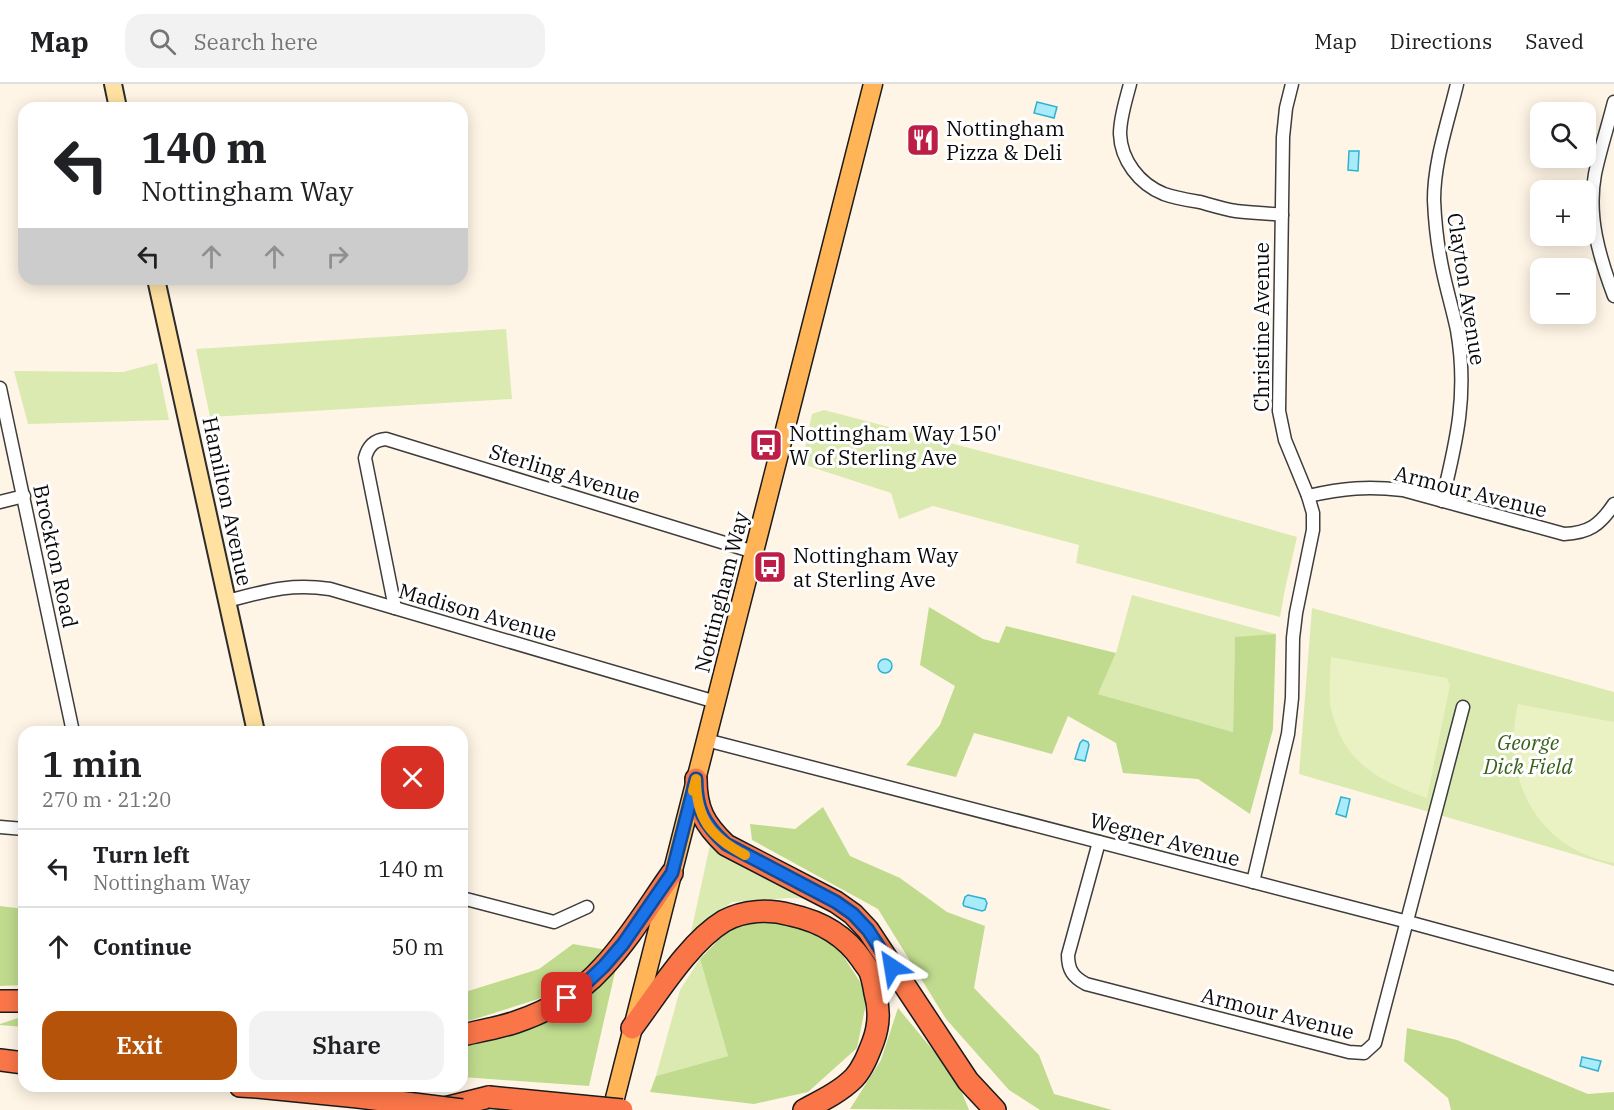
<!DOCTYPE html>
<html lang="en">
<head>
<meta charset="utf-8">
<style>
  body { margin:0; font-family:"IBM Plex Serif",serif; background:#f2f2f2; color:#202124; height:100vh; display:flex; flex-direction:column; font-size:22px; white-space:nowrap }
  * { box-sizing:border-box; margin:0 }
  p { font-size:20px; color:#757577 }
  .icon { flex:none; width:33px; height:33px; fill:none; stroke:currentColor; stroke-width:2; stroke-linecap:round; stroke-linejoin:round }
  .map { position:relative; flex:1; overflow:hidden }
  .panel { position:absolute; left:18px; top:642px; width:450px; height:366px; display:flex; flex-direction:column; background:#fff; border-radius:18px; box-shadow:0 3px 15px #0003 }
  .panel>* { flex:none }
  .banner { position:absolute; left:18px; top:18px; width:450px; height:183px; border-radius:18px; box-shadow:0 3px 15px #0003; background:#fff; color:#202124; overflow:hidden }
  .buttons { position:absolute; left:1530px; top:18px; display:grid; gap:12px }
  .buttons a { display:grid; place-items:center; width:66px; height:66px; border-radius:12px; background:#fff; box-shadow:0 3px 15px #0003; font-size:30px }
  .pin { position:absolute; display:grid; place-items:center; width:51px; height:51px; color:#fff; margin:-26px; border-radius:12px; box-shadow:0 3px 9px #0006 }
  .me { position:absolute; width:66px; margin:-33px; rotate:327deg; stroke-linejoin:round; filter:drop-shadow(0 0 4px #0008) }
  .turn { display:flex; align-items:center; gap:21px; height:126px; padding:0 24px; font-size:27px }
  .turn .icon { width:78px; height:78px; stroke-width:2.5 }
  .turn b { display:block; font-size:42px; line-height:51px }
  .lanes { display:flex; align-items:center; height:57px; padding:0 24px; background:#0003; justify-content:center; gap:30px; direction:ltr }
  .lanes .off { opacity:.35 }
  .round { display:grid; place-items:center; flex:none; width:63px; height:63px; border-radius:18px; background:#f2f2f2 }
  .headline { display:flex; align-items:center; justify-content:space-between; height:102px; padding:0 24px }
  h1 { font-size:36px; font-weight:600; line-height:45px }
  .button { display:flex; gap:12px; margin-top:auto; padding:12px 24px }
  .button a { flex:1; height:69px; border-radius:18px; background:#b45309; color:#fff; font-size:24px; font-weight:600; line-height:69px; text-align:center }
  .button a+a { background:#f2f2f2; color:#202124 }
  ul { padding:0; list-style:none }
  li { display:flex; align-items:center; gap:18px; height:78px; padding:0 24px; border-top:2px solid #e0e0e0 }
  li div { flex:1 }
  li b { display:block; font-size:22px }
  li em { font-style:normal }
  header { display:flex; align-items:center; gap:36px; box-sizing:border-box; height:84px; padding:0 30px; background:#fff; border-bottom:2px solid #e0e0e0 }
  header strong { font-size:28px }
  nav { display:flex; gap:33px; margin-inline-start:auto; font-size:21px }
  .search { width:420px; height:54px; background:#f2f2f2; display:flex; align-items:center; gap:15px; box-sizing:border-box; padding:0 21px; border-radius:18px; color:#757577; font-size:22px }
  .map>svg:first-child { display:block }
</style>
</head>
<body>
<header>
<strong>Map</strong>
<div class="search"><svg class="icon" aria-label="search" viewBox="0 0 24 24"><circle cx="10" cy="10" r="6"/><path d="M15 15l6 6"/></svg>Search here</div>
<nav><a>Map</a><a>Directions</a><a>Saved</a></nav>
</header>
<div class="map">
<svg width="1614" height="1026" viewBox="0 0 1614 1026">
  <rect width="100%" height="100%" fill="#fff5e6"/>
  <g fill="#daeab0">
    <path d="M 506,245 L 512,315 L 210,333 L 196,265 Z"/>
    <path d="M 157,279 L 169,336 L 28,340 L 14,287 L 123,288 Z"/>
    <path d="M 824,326 L 1164,415 L 1297,453 L 1285,505 L 1280,533 L 1076,479 L 1079,461 L 933,422 L 899,435 L 891,409 L 802,380 L 812,330 Z"/>
    <path d="M 1132,511 L 1276,550 L 1235,554 L 1233,648 L 1098,610 L 1116,569 Z"/>
    <path d="M 1312,524 L 1614,608 L 1614,782 L 1299,690 Z"/>
    <path d="M 710,761 L 816,815 L 790,814 L 732,818 L 691,848 Z"/>
    <path d="M 700,875 L 728,972 L 656,992 L 680,906 Z"/>
  </g>
  <g fill="#c0db8e">
    <path d="M 929,523 L 983,555 L 999,559 L 1006,542 L 1116,569 L 1098,610 L 1233,648 L 1235,553 L 1276,550 L 1273,645 L 1250,730 L 1198,695 L 1123,689 L 1116,659 L 1068,632 L 1052,670 L 974,649 L 956,693 L 906,681 L 940,641 L 955,602 L 920,581 Z"/>
    <path d="M 823,723 L 850,772 L 900,794 L 947,828 L 985,842 L 974,904 L 1039,971 L 1054,1010 L 1112,1026 L 1040,1026 L 1009,1006 L 946,935 L 878,825 L 752,756 L 750,740 L 795,745 Z"/>
    <path d="M 0,822 L 24,825 L 24,901 L 0,902 Z"/>
    <path d="M 735,839 L 789,840 L 834,858 L 868,910 L 857,964 L 808,1008 L 754,1020 L 650,1008 L 656,992 L 728,972 L 700,875 Z"/>
    <path d="M 573,860 L 607,866 L 554,910 L 472,936 L 462,938 L 462,909 L 539,885 Z"/>
    <path d="M 616,884 L 589,1002 L 462,993 L 462,960 L 562,929 Z"/>
    <path d="M 898,924 L 956,994 L 969,1026 L 850,1025 L 881,976 Z"/>
    <path d="M 24,932 L 24,943 L 0,941 L 0,940 Z"/>
    <path d="M 1407,944 L 1457,956 L 1588,1010 L 1614,1008 L 1614,1026 L 1451,1026 L 1448,1014 L 1404,977 Z"/>
  </g>
  <g fill="#eaf1c2">
    <path d="M 1331,573 L 1447,594 L 1450,601 L 1427,714 C 1390,701 1353,685 1338,646 C 1335,638 1331,629 1330,619 C 1329,604 1330,588 1331,573 Z"/>
    <path d="M 1518,620 L 1614,638 L 1614,779 C 1537,766 1500,692 1518,620 Z"/>
  </g>
  <g fill="#a9ebf8" stroke="#2db2d2" stroke-width="1.5">
    <path d="M 1037,18 L 1057,23 L 1054,34 L 1034,29 Z"/>
    <path d="M 1349,67 L 1359,67 L 1358,87 L 1348,86 Z"/>
    <circle cx="885" cy="582" r="7"/>
    <path d="M 1083,656 L 1088,658 L 1089,661 L 1085,677 L 1075,675 L 1080,659 Z"/>
    <path d="M 1341,713 L 1350,715 L 1346,733 L 1336,730 Z"/>
    <path d="M 968,811 L 985,815 L 987,819 L 985,826 L 982,827 L 964,822 L 963,820 L 965,813 Z"/>
    <path d="M 1582,973 L 1601,977 L 1598,987 L 1580,982 Z"/>
  </g>
  <g fill="none" stroke-linecap="round" stroke-linejoin="round">
    <defs>
      <g id="minor">
        <path d="M 1130,0 C 1126,16 1120,33 1120,50 C 1121,76 1139,100 1164,110 C 1175,114 1188,116 1200,118 C 1211,121 1224,125 1236,127 C 1251,129 1266,129 1282,131"/>
        <path d="M 1614,18 C 1608,42 1600,66 1595,90 C 1587,132 1599,172 1614,212"/>
        <path d="M 0,304 L 73,648"/>
        <path d="M 1308,412 C 1344,404 1367,402 1403,406 L 1564,450 C 1589,449 1600,441 1614,420"/>
        <path d="M 1442,417 C 1457,356 1468,309 1457,246 C 1453,227 1447,207 1443,188 C 1438,165 1435,140 1434,116 C 1434,77 1448,38 1457,0"/>
        <path d="M 0,418 L 24,412"/>
        <path d="M 227,517 C 266,507 290,499 330,505 L 716,618"/>
        <path d="M 395,524 L 365,374 C 368,362 374,356 386,355 L 754,468"/>
        <path d="M 706,656 L 1408,838 L 1614,894"/>
        <path d="M 0,743 L 24,745"/>
        <path d="M 1099,758 L 1068,871 C 1068,886 1073,893 1086,900 L 1349,968 L 1364,969 L 1375,959 L 1463,623"/>
        <path d="M 1253,798 L 1288,650 L 1292,614 L 1293,554 L 1296,529 L 1313,446 L 1313,429 L 1308,412 L 1285,356 L 1279,327 L 1283,53 L 1286,24 L 1292,0"/>
        <path d="M 462,814 L 554,838 L 587,823"/>
      </g>
      <g id="secondary">
        <path d="M 113,0 L 118,24"/>
        <path d="M 156,195 L 256,648"/>
      </g>
      <path id="primary" d="M 612,1026 L 873,0"/>
      <g id="motorway">
        <path d="M 696,695 C 696,725 704,740 726,761 L 836,818 L 853,830 L 868,846 L 968,997 L 995,1026"/>
        <path d="M 0,917 L 24,917"/>
        <path d="M 632,944 C 657,911 688,859 724,837 C 744,826 769,825 791,831 C 819,837 845,851 862,876 C 865,881 870,886 871,891 C 873,897 874,903 875,909 C 880,926 879,942 873,958 C 868,971 863,984 854,994 C 840,1008 821,1017 804,1026"/>
        <path d="M 462,951 C 480,947 498,944 516,938 C 549,927 581,908 604,882 C 630,854 650,820 672,789"/>
        <path d="M 0,976 L 24,979"/>
        <path d="M 240,1002 L 257,1003"/>
        <path d="M 445,1024 L 489,1013"/>
      </g>
    </defs>
    <use href="#minor" stroke="#3d3d3d" stroke-width="15"/>
    <use href="#secondary" stroke="#2c2c2c" stroke-width="20"/>
    <use href="#primary" stroke="#1b1b1b" stroke-width="21"/>
    <use href="#motorway" stroke="#1b1b1b" stroke-width="24"/>
    <use href="#minor" stroke="#fff" stroke-width="12"/>
    <use href="#secondary" stroke="#ffe2a1" stroke-width="16"/>
    <use href="#primary" stroke="#feb457" stroke-width="18"/>
    <use href="#motorway" stroke="#fa7649" stroke-width="21"/>
    <defs>
      <g id="motorway-bridge">
        <path d="M 257,1003 L 358,1013 L 462,1026"/>
        <path d="M 489,1013 L 622,1026"/>
      </g>
    </defs>
    <use href="#motorway-bridge" stroke="#1b1b1b" stroke-width="24" stroke-linecap="butt"/>
    <use href="#motorway-bridge" stroke="#fa7649" stroke-width="21"/>
  </g>
  <g fill="none" stroke-linecap="round" stroke-linejoin="round">
    <defs>
      <path id="route" d="M 567,914 L 585,900 L 604,882 L 623,860 L 672,789 L 696,695 C 696,725 704,740 726,760 L 836,818 L 853,830 L 868,846 L 892,883"/>
    </defs>
    <use href="#route" stroke="#114b97" stroke-width="15"/>
    <use href="#route" stroke="#1a73e8" stroke-width="10"/>
    <path stroke="#f59e0b" stroke-width="10" d="M 693,707 L 696,695 C 696,735 711,753 745,771"/>
  </g>
  <defs>
    <symbol id="restaurant-square" viewBox="-11 -11 22 22"><rect x="-9" y="-9" width="18" height="18" rx="4" fill="#bd1e46" stroke="#fff"/><path d="M-5-6h1v4h1v-4h1v4h1v-4h1v5L-1.5 .5V6h-2V.5L-5-1ZM5-6V6H3V1.5H1.5Q1.5-4 5-6Z" fill="#fff"/></symbol>
    <symbol id="bus-square" viewBox="-11 -11 22 22"><rect x="-9" y="-9" width="18" height="18" rx="4" fill="#bd1e46" stroke="#fff"/><path d="M-5-6H5V4H4V6H2V4H-2V6H-4V4H-5ZM-3.5-4V0h7V-4ZM-3.5 1.2v1.5H-2V1.2ZM2 1.2v1.5H3.5V1.2Z" fill="#fff"/></symbol>
  </defs>
  <g fill-rule="evenodd">
    <use href="#restaurant-square" x="904" y="37" width="38" height="38"/>
    <use href="#bus-square" x="747" y="342" width="38" height="38"/>
    <use href="#bus-square" x="751" y="464" width="38" height="38"/>
  </g>
  <g text-anchor="middle" dominant-baseline="central" stroke-width="6" stroke-linejoin="round" paint-order="stroke">
    <g font-size="21" fill="#0a0a0a" stroke="#fff" text-anchor="start">
      <text x="946" y="44">Nottingham<tspan x="946" dy="24">Pizza &amp; Deli</tspan></text>
      <text x="789" y="349">Nottingham Way 150'<tspan x="789" dy="24">W of Sterling Ave</tspan></text>
      <text x="793" y="471">Nottingham Way<tspan x="793" dy="24">at Sterling Ave</tspan></text>
    </g>
    <g font-size="21" fill="#0a0a0a" stroke="#fff">
      <text transform="translate(1467 205) rotate(81)">Clayton Avenue</text>
      <text transform="translate(1261 243) rotate(-90)">Christine Avenue</text>
      <text transform="translate(565 389) rotate(17)">Sterling Avenue</text>
      <text transform="translate(1471 407) rotate(14)">Armour Avenue</text>
      <text transform="translate(228 417) rotate(78)">Hamilton Avenue</text>
      <text transform="translate(56 472) rotate(78)">Brockton Road</text>
      <text transform="translate(721 508) rotate(-76)">Nottingham Way</text>
      <text transform="translate(478 528) rotate(16)">Madison Avenue</text>
      <text transform="translate(1165 755) rotate(15)">Wegner Avenue</text>
      <text transform="translate(1278 929) rotate(14)">Armour Avenue</text>
    </g>
    <g font-size="21" font-style="italic" fill="#376219" stroke="#fff">
      <text x="1528" y="658">George<tspan x="1528" dy="24">Dick Field</tspan></text>
    </g>
  </g>
</svg>
<div class="buttons">
<a><svg class="icon" aria-label="search" viewBox="0 0 24 24"><circle cx="10" cy="10" r="6"/><path d="M15 15l6 6"/></svg></a>
<a>+</a>
<a>−</a>
</div>
<div class="pin" style="left:567px;top:914px;background:#d93025"><svg class="icon" aria-label="arrive" viewBox="0 0 24 24"><path d="M6 21V4h12l-3 4 3 4H6"/></svg></div>
<svg class="me" style="left:892px;top:883px" viewBox="-20 -20 40 40"><path d="M0-17L14 15 0 8-14 15z" fill="#1a73e8" stroke="#fff" stroke-width="4"/></svg>
<div class="banner">
<div class="turn"><svg class="icon" aria-label="left" viewBox="0 0 24 24"><path d="M17 20v-9H6M10 6l-5 5 5 5"/></svg><div><b>140 m</b>Nottingham Way</div></div>
<div class="lanes"><svg class="icon" aria-label="left" viewBox="0 0 24 24"><path d="M17 20v-9H6M10 6l-5 5 5 5"/></svg><svg class="icon off" aria-label="ahead" viewBox="0 0 24 24"><path d="M12 20V5M6 11l6-6 6 6"/></svg><svg class="icon off" aria-label="ahead" viewBox="0 0 24 24"><path d="M12 20V5M6 11l6-6 6 6"/></svg><svg class="icon off" aria-label="right" viewBox="0 0 24 24"><path d="M7 20v-9h11M14 6l5 5-5 5"/></svg></div>
</div>
<section class="panel">
<div class="headline"><div><h1>1 min</h1><p>270 m · 21:20</p></div><a class="round" style="background:#d93025;color:#fff"><svg class="icon" aria-label="close" viewBox="0 0 24 24"><path d="M6 6l12 12M18 6L6 18"/></svg></a></div>
<ul>
<li><svg class="icon" aria-label="left" viewBox="0 0 24 24"><path d="M17 20v-9H6M10 6l-5 5 5 5"/></svg><div><b>Turn left</b><p>Nottingham Way</p></div><em>140 m</em></li>
<li><svg class="icon" aria-label="ahead" viewBox="0 0 24 24"><path d="M12 20V5M6 11l6-6 6 6"/></svg><div><b>Continue</b></div><em>50 m</em></li>
</ul>
<div class="button"><a>Exit</a><a>Share</a></div>
</section>
</div>
</body>
</html>
